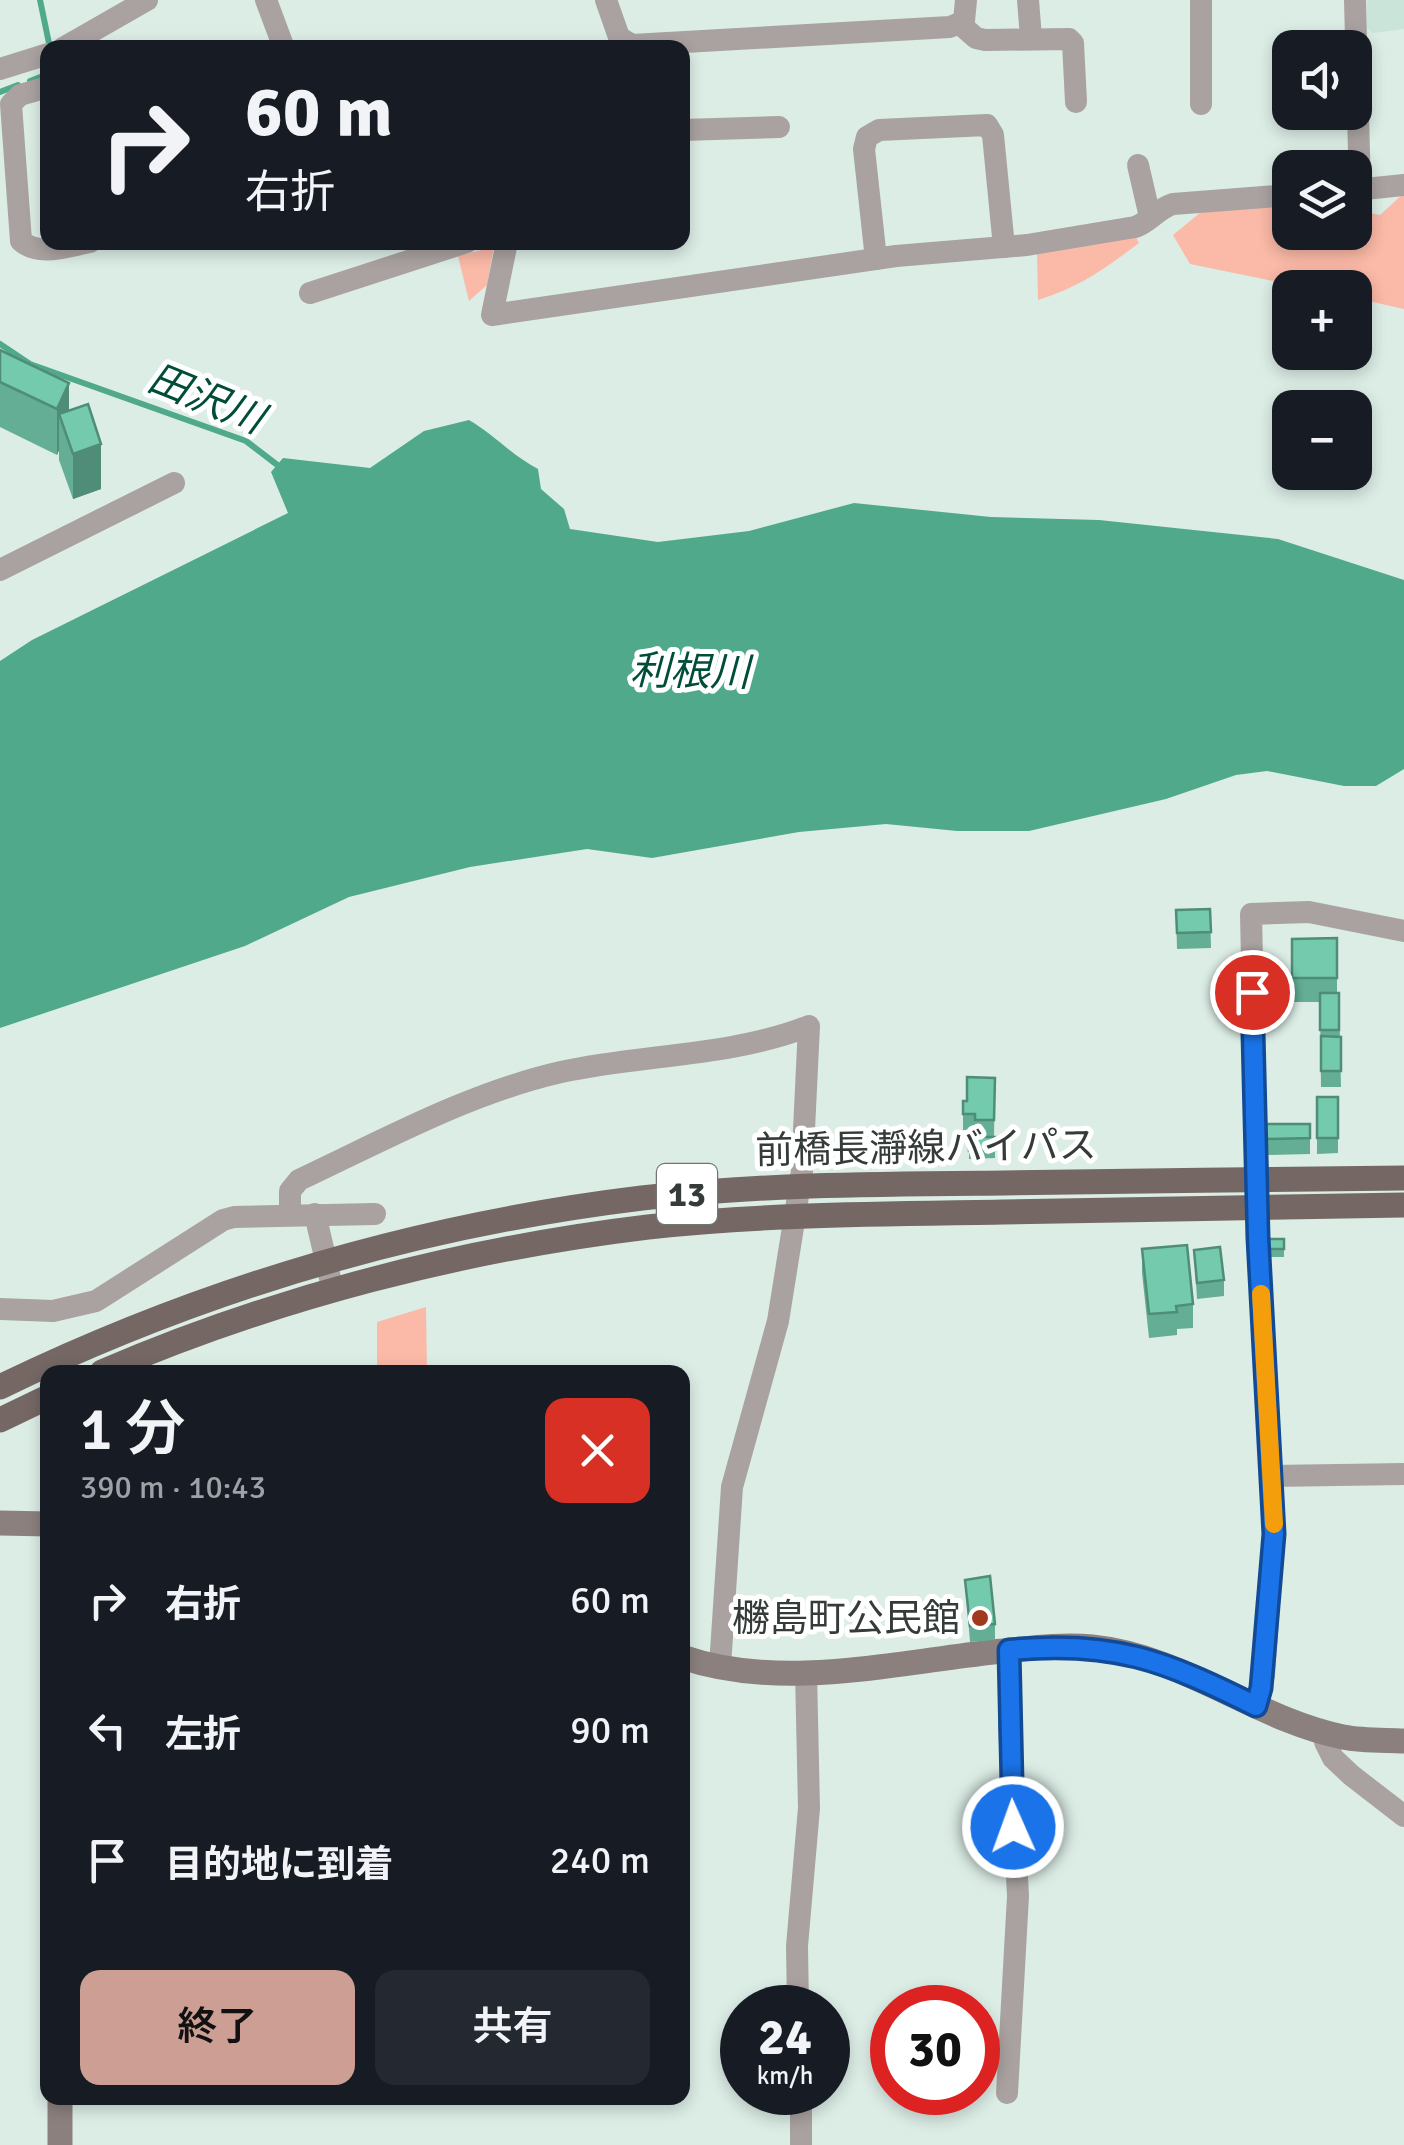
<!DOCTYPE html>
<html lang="ja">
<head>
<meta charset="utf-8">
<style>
  body { margin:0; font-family:Signika,"Noto Sans JP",sans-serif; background:#242831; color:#f1f3f6; height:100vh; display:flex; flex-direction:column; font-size:38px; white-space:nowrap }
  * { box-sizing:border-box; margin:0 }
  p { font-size:32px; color:#9ea1a6 }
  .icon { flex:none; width:55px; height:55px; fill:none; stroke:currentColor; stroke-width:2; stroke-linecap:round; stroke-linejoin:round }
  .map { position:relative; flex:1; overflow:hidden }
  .details { position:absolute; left:40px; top:1365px; width:650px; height:740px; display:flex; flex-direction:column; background:#171b24; border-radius:20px; box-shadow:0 5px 15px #0003 }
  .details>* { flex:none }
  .banner { position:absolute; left:40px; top:40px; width:650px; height:210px; border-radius:20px; box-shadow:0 5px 15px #0003; background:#171b24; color:#f1f3f6; overflow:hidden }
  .fabs { position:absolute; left:1272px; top:30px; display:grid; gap:20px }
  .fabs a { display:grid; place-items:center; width:100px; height:100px; border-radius:20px; background:#171b24; box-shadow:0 5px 15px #0003; font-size:50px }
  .speed { position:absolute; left:720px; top:1985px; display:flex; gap:20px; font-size:50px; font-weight:700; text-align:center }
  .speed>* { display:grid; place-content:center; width:130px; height:130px; border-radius:50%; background:#171b24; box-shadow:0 5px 15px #0003; line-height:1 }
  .speed small { font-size:25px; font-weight:400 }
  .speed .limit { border:15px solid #d22; background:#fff; color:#111 }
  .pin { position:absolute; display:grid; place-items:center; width:85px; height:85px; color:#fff; margin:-42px; border:5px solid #fff; border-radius:50%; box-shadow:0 2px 10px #0007 }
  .me { position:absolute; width:110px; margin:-55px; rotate:358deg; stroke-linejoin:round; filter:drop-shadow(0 0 8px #0008) }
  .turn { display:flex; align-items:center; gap:35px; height:210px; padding:0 40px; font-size:45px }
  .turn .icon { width:130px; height:130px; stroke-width:2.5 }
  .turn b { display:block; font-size:70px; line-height:85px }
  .round { display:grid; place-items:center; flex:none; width:105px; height:105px; border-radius:20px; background:#242831 }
  .head { display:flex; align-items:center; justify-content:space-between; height:170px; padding:0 40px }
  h1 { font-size:60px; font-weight:600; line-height:75px }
  .action { display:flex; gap:20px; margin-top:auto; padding:20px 40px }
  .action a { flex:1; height:115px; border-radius:20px; background:#cd9f94; color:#111; font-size:40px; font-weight:600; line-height:115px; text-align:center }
  .action a+a { background:#242831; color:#f1f3f6 }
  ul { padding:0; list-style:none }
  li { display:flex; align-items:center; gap:30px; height:130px; padding:0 40px }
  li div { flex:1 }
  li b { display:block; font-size:38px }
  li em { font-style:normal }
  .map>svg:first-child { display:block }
</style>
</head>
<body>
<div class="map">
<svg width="1404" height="2145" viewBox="0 0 1404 2145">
  <rect width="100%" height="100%" fill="#dcede6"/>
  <path fill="#cae4d9" d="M 1367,0 L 1404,0 L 1404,29 L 1373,33 L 1367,28 Z"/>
  <g fill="#fbb9a7">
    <path d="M 1404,193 L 1404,309 L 1355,298 L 1355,288 L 1303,287 L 1190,264 L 1173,235 L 1201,212 L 1290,204 L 1290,232 L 1355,232 L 1355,210 L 1380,215 Z"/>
    <path d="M 1136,237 L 1139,243 C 1103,270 1081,286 1038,300 L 1037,252 Z"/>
    <path d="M 494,247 L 487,285 L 469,301 L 458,256 Z"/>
    <path d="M 426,1307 L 427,1372 L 377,1372 L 377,1322 Z"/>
  </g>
  <path fill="#51a98c" d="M 469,420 C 495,435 511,455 538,469 L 541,489 L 564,509 L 570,529 L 658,542 L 749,531 L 854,503 L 991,517 L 1099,520 L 1278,539 L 1404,580 L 1404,769 L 1376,786 L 1344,786 L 1267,771 L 1236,775 L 1166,799 L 1029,831 L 957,831 L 886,824 L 799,832 L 652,858 L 587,849 L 470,867 L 349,897 L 245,946 L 0,1028 L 0,661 L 32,640 L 288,513 L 271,472 L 283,458 L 370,468 L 424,431 Z"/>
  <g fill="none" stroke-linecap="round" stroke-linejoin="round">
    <g stroke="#51a98c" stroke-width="6">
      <path d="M 40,0 L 50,48"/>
      <path d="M 30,81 L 48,74"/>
      <path d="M 0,92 L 18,85"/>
      <path d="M 0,344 L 30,364 L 246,441 L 280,467"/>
    </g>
    <g stroke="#a9a2a0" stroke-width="22">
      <path d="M 266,0 L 284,48"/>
      <path d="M 606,0 L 619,37 L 632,45 L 950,27 L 964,21 L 966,0"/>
      <path d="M 1028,0 L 1031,38"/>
      <path d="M 1355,0 L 1360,190"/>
      <path d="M 960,24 L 976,38 L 985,40 L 1069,39 L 1073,43 L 1076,102"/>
      <path d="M 63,48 L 147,0"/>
      <path d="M 0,69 L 48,54"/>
      <path d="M 48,87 L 20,95 L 11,104 L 21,241 C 39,257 68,246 90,242"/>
      <path d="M 1201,104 L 1201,0"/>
      <path d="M 682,130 L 779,127"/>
      <path d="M 1138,165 L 1150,217"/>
      <path d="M 1355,190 L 1404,185"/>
      <path d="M 507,242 L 492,315 L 896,256 L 1027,245 L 1135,227 C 1150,222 1157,209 1173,204 L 1290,195"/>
      <path d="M 876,259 L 864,149 L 867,137 L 879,130 L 987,125 L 993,135 L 1004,247"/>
      <path d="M 310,293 L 467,242"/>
      <path d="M 0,570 L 174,483"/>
      <path d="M 315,1214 L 333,1291"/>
      <path d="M 290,1215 L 290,1191 L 299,1180 C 384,1140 469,1093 561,1072 C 643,1054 730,1057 809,1026 L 802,1171 L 778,1321 L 732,1487 L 720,1666"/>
      <path d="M 0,1309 L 53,1311 L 96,1301 L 223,1220 L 234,1217 L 375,1214"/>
      <path d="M 1271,1476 L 1404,1474"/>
      <path d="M 1256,1705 L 1264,1675 L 1274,1534 L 1258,1239 L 1251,914 L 1309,912 L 1404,931"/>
      <path d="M 1328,1733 L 1325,1742 L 1333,1758 L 1351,1775 L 1404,1816"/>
      <path d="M 798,2008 L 797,1946 L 809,1808 L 806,1672"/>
      <path d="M 801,2092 L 801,2145"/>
      <path d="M 1007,2093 L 1018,1896 L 1009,1726 L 1009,1651"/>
    </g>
    <g stroke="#8b807d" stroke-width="25">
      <path d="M 0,1523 L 48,1524"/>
      <path d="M 682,1657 C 780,1691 894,1663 993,1652 C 1026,1649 1059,1644 1092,1647 C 1183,1656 1255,1719 1343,1737 C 1363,1741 1384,1740 1404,1741"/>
      <path d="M 60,2145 L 60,2098"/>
    </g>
    <g stroke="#756864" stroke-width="25">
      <path d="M 102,1372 C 273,1298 464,1249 648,1227 C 766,1214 885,1214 1003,1212 C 1137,1210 1270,1207 1404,1205"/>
      <path d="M 0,1387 C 202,1289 419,1225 642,1198 C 762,1184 883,1184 1004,1183 C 1137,1181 1271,1179 1404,1178"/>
      <path d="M 0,1420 L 48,1397"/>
    </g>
  </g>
  <g fill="#63ae94">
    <path d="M 0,350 L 69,411 L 101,489 L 73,499 L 59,460 L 59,450 L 57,455 L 0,427 Z"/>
    <path d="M 1210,909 L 1211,948 L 1177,949 L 1176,910 Z"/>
    <path d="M 1337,938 L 1337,993 L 1339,993 L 1341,1087 L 1321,1087 L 1320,1002 L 1292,1002 L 1292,939 Z"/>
    <path d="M 995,1078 L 994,1136 L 975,1136 L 975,1130 L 963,1130 L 963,1101 L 967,1101 Z"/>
    <path d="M 1317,1097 L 1338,1097 L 1338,1153 L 1317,1154 Z"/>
    <path d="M 1266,1124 L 1310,1124 L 1310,1154 L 1266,1155 Z"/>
    <path d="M 969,1137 L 995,1137 L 995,1158 L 969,1159 Z"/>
    <rect x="1262" y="1239" width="22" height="18"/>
    <path d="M 1142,1249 L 1193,1304 L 1193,1328 L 1177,1329 L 1177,1335 L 1149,1338 L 1142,1273 Z"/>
    <path d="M 1194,1250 L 1224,1280 L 1224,1296 L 1197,1299 Z"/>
    <path d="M 965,1580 L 995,1624 L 995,1640 L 970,1642 Z"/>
  </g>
  <g fill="#508d78">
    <path d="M 69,383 L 69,428 L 59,414 L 59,450 L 57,455 L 57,409 Z"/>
    <path d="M 101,444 L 101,489 L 73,499 L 73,454 Z"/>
  </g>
  <g fill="#73caac" stroke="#508d78" stroke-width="2.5">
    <path d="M 0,350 L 69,383 L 57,409 L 0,382 Z"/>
    <path d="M 88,404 L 101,444 L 73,454 L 59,414 Z"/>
    <path d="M 1210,909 L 1211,932 L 1177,933 L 1176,910 Z"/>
    <path d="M 1337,938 L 1337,978 L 1292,978 L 1292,939 Z"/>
    <rect x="1320" y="993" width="19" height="37"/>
    <path d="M 1321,1036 L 1341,1037 L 1341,1071 L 1321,1071 Z"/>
    <path d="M 967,1077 L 995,1078 L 994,1120 L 975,1120 L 975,1114 L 963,1114 L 963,1101 L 967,1101 Z"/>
    <rect x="1317" y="1097" width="21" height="41"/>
    <path d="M 1266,1124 L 1310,1124 L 1310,1138 L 1266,1139 Z"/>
    <path d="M 969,1137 L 995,1137 L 995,1150 L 969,1151 Z"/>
    <rect x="1262" y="1239" width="22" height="10"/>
    <path d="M 1187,1245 L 1193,1304 L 1176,1306 L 1177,1312 L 1149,1314 L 1142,1249 Z"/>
    <path d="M 1220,1247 L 1224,1280 L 1197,1283 L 1194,1250 Z"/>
    <path d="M 990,1576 L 995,1624 L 970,1626 L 965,1580 Z"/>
  </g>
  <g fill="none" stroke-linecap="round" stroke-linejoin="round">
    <defs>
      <path id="route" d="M 1013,1827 L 1009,1650 C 1112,1640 1164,1660 1256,1706 L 1261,1688 L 1274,1534 L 1258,1238 L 1252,992"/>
    </defs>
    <use href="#route" stroke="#114b97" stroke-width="25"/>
    <use href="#route" stroke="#1a73e8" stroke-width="18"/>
    <path stroke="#f59e0b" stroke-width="18" d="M 1261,1294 L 1274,1524"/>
  </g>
  <circle fill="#a1391d" stroke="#fff" stroke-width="4" cx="980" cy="1618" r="10"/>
  <g text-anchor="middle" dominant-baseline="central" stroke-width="10" stroke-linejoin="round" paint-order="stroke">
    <rect fill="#fff" stroke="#717674" stroke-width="2.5" x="657" y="1164" width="60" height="60" rx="8"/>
    <g font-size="35" font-weight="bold" fill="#343b38">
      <text x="687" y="1194">13</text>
    </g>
    <g font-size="38" fill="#343b38" stroke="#fff">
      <text transform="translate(926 1148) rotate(-1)">前橋長瀞線バイパス</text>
    </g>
    <g font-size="38" fill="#343b38" stroke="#fff" text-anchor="end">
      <text x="960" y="1618">橳島町公民館</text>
    </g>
    <g font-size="40" font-style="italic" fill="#004d3a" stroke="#fff">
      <text transform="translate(206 399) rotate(22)">田沢川</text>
      <text transform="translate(690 672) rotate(1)">利根川</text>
    </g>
  </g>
</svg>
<div class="fabs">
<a><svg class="icon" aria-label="sound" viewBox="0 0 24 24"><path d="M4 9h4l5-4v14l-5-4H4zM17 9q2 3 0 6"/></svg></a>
<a><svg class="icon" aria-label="layers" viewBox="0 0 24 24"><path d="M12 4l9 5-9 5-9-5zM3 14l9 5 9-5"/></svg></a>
<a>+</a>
<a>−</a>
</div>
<div class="speed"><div>24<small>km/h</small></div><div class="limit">30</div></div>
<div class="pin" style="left:1252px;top:992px;background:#d93025"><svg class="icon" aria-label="arrive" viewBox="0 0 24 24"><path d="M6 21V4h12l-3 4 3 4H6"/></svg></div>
<svg class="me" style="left:1013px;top:1827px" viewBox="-20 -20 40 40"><circle r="17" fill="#1a73e8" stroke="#fff" stroke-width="3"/><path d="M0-11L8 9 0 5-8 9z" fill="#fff"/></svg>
<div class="banner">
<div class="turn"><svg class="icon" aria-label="right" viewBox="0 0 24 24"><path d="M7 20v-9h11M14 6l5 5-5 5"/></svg><div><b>60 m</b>右折</div></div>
</div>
<section class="details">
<div class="head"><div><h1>1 分</h1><p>390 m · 10:43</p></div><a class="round" style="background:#d93025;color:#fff"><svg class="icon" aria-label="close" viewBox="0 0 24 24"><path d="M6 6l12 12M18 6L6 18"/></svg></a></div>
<ul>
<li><svg class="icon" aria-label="right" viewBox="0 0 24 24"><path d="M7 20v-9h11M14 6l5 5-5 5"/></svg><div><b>右折</b></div><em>60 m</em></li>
<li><svg class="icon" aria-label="left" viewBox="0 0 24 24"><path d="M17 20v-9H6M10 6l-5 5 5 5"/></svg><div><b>左折</b></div><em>90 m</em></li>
<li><svg class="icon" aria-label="arrive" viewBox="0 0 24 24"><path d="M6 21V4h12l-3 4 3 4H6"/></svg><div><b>目的地に到着</b></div><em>240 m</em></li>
</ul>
<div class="action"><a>終了</a><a>共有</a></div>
</section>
</div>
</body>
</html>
